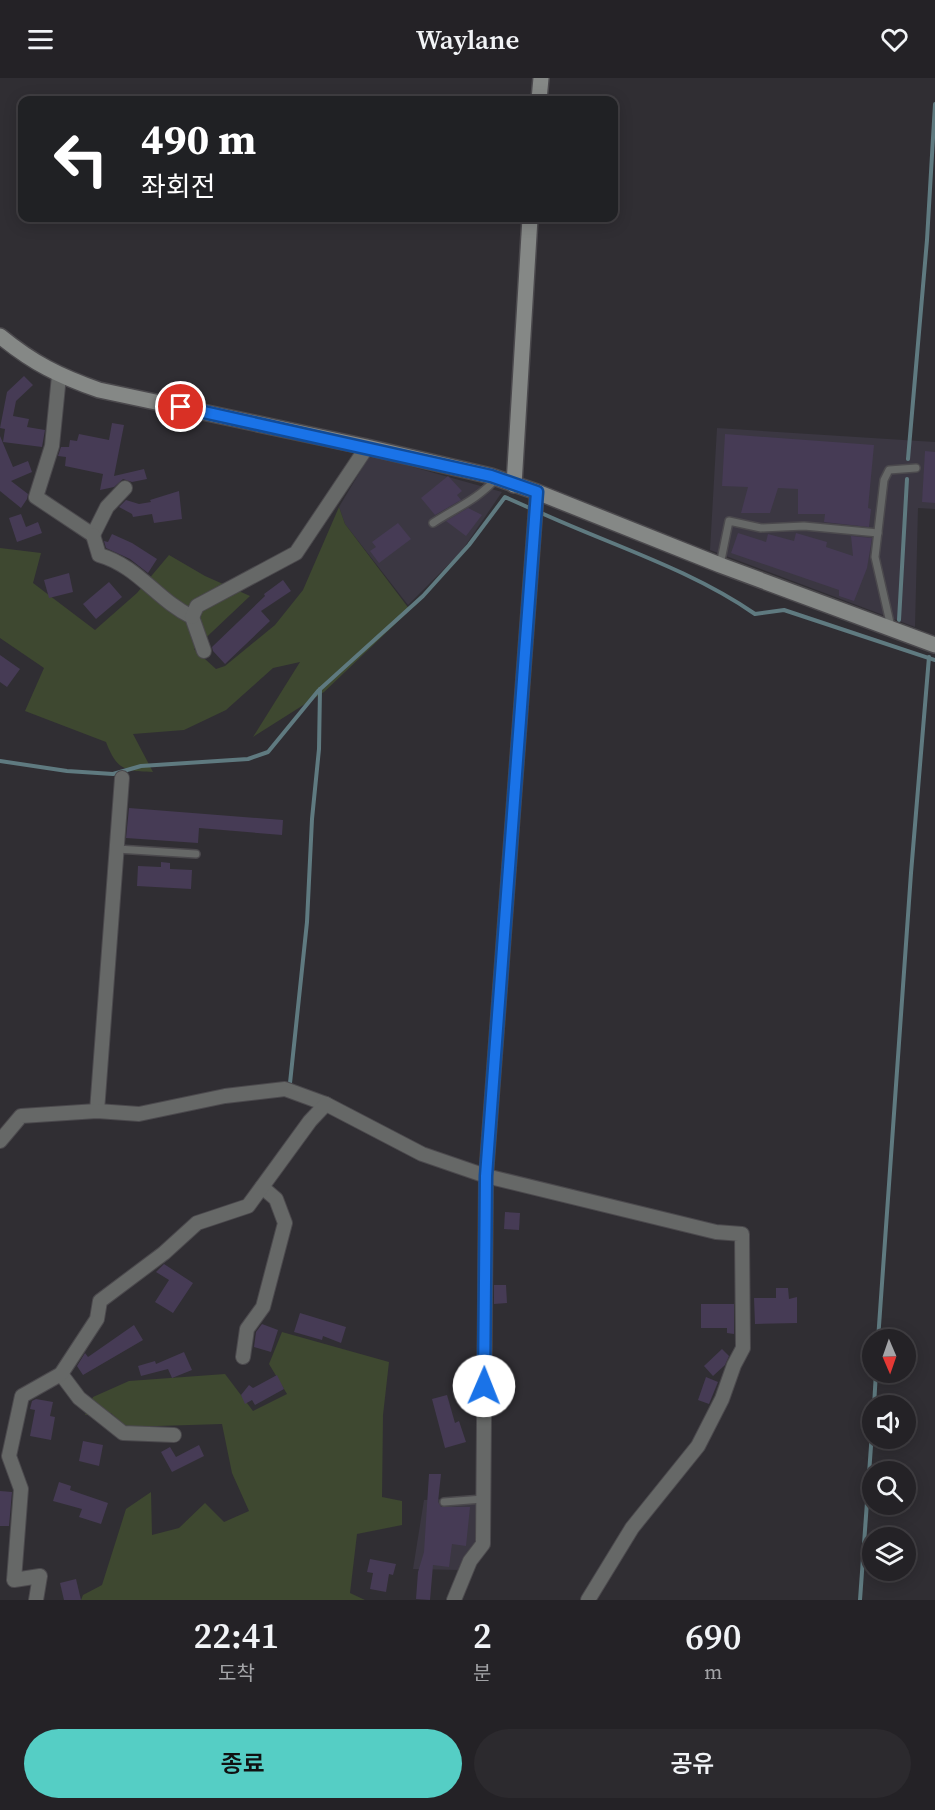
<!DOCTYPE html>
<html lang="ko">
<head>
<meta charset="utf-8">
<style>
  body { margin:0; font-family:"Source Serif 4","Noto Sans KR",serif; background:#2c2a2e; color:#f1f3f6; height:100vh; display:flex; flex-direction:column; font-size:22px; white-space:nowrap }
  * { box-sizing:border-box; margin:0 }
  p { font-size:20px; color:#a3a4a7 }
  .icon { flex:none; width:33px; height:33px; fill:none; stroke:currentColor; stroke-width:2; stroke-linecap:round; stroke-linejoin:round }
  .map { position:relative; height:1522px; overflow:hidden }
  .drawer { display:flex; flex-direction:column; background:#242226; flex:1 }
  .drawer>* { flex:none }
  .guide { position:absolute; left:18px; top:18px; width:600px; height:126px; border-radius:12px; box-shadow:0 3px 15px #0003,0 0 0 2px #413f43; background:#202124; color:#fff; overflow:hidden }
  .needle { width:39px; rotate:178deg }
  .controls { position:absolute; left:862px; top:1251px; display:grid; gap:12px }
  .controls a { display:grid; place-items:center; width:54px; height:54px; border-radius:50%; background:#242226; box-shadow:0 3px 15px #0003,0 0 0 2px #413f43; font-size:30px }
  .pin { position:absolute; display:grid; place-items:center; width:51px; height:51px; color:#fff; margin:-26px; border:3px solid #fff; border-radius:50%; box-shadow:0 2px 6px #0007 }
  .me { position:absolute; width:66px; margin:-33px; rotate:1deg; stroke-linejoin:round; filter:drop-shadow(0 0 4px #0008) }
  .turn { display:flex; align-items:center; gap:21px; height:126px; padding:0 24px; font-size:27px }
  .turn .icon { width:78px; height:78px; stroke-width:2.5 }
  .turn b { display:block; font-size:42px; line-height:51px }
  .eta { display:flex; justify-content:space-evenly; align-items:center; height:102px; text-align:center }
  .eta b { font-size:36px; font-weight:600; line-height:42px }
  .action { display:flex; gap:12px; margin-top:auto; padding:12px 24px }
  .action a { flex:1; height:69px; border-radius:36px; background:#55cec5; color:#111; font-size:24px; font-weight:600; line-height:69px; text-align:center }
  .action a+a { background:#2c2a2e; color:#f1f3f6 }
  header { display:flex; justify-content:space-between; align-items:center; height:78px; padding:0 24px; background:#242226; font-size:27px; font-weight:600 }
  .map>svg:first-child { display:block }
</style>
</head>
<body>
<header><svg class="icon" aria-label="menu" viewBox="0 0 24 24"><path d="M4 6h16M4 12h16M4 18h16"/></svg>Waylane<svg class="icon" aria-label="heart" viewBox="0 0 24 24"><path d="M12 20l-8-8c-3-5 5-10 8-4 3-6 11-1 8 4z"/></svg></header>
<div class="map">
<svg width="935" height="1522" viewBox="0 0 935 1522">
  <rect width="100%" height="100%" fill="#302e33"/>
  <g fill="#3b3742">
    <path d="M 717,350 L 935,364 L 935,431 L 918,430 L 915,549 L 710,472 Z"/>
    <path d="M 370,377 L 502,414 L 461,474 L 408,527 L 345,446 L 339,429 Z"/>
    <path d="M 477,1419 L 478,1466 L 459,1492 L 413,1491 L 424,1422 Z"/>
  </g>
  <g fill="#3e4830">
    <path d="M 339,429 L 345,446 L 410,532 L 324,614 L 253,659 L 300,584 L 273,590 L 226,632 L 184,652 L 133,656 L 153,694 C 124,693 117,692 106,664 L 25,633 L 44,590 L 0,560 L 0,470 L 41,475 L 33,505 L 95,552 L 137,515 L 169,477 L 205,498 L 250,518 L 194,571 L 216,591 L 225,588 L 275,547 L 303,512 Z"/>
    <path d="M 282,1254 L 389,1284 L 383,1337 L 382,1419 L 402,1423 L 402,1447 L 357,1456 L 350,1515 L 365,1522 L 81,1522 L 83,1517 L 102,1507 L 126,1431 L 151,1414 L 152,1457 L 179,1450 L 205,1425 L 224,1444 L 249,1433 L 232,1395 L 222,1346 L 126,1349 L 111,1335 L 85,1337 L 93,1319 L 129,1303 L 225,1296 L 253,1333 L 287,1316 L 269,1286 Z"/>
  </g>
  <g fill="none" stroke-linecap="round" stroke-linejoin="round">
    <g stroke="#5f7a80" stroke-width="4">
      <path d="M 908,381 L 927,162 L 935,26"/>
      <path d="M 539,434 C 611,467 690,491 755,536 L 784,532 L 935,582"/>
      <path d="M 899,542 L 907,401"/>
      <path d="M 0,683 L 67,693 L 113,696 L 141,688 L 248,681 L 268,674 L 318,613 L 423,518 L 469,467 L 505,419 L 532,431"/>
      <path d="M 290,1005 L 307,844 L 312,741 L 319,671 L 320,611"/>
      <path d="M 878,1262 L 911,795 L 929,579"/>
      <path d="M 874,1328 L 876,1294"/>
      <path d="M 860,1522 L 873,1340"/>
    </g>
  </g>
  <g fill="#463b55">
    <path d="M 24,298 L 33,307 L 16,323 L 13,338 L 29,341 L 27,349 L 45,352 L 42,369 L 3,364 L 5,351 L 0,350 L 7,314 Z"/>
    <path d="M 112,345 L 124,347 L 114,398 L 144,391 L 147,401 L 132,404 L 123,401 L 114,409 L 100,412 L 103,396 L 65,388 L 66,379 L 58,378 L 61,369 L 69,369 L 70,362 L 77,363 L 79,356 L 109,362 Z"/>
    <path d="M 725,356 L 874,367 L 868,430 L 871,431 L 869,449 L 824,444 L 825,436 L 798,436 L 798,411 L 778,410 L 770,435 L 741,435 L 748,409 L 722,408 Z"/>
    <path d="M 0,358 L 13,389 L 28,383 L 32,394 L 11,403 L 28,416 L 27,421 L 21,430 L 0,413 Z"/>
    <path d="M 925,373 L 935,374 L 935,425 L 922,424 Z"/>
    <path d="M 448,398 L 462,413 L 457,417 L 461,422 L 435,437 L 421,420 Z"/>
    <path d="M 179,413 L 182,441 L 154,445 L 152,436 L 133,439 L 132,436 L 119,429 L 126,422 L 139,426 L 151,424 L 150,422 Z"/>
    <path d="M 468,430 L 482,437 L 466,458 L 446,443 Z"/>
    <path d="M 21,436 L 26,449 L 38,444 L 42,455 L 17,464 L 9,440 Z"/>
    <path d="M 398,445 L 411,461 L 379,485 L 370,473 L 376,469 L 372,464 Z"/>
    <path d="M 738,455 L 766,464 L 768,456 L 794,463 L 796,455 L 827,464 L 826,469 L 853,478 L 851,458 L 872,460 L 867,490 L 854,523 L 839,518 L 839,512 L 731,475 Z"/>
    <path d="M 112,456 L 132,465 L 157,481 L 148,495 L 130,481 L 106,470 L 104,463 L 108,464 Z"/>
    <path d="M 69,495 L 73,514 L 49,520 L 44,502 Z"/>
    <path d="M 283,502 L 291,513 L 261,533 L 270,543 L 225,586 L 213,573 L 212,569 L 265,518 L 264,516 Z"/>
    <path d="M 109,504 L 122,519 L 96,541 L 83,526 Z"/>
    <path d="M 0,577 L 20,591 L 7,609 L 0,604 Z"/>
    <path d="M 129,730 L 283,742 L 282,757 L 199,750 L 198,765 L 126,760 Z"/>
    <path d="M 161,784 L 170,785 L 170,791 L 192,792 L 191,811 L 137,808 L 138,788 L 161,789 Z"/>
    <path d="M 505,1134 L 520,1135 L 519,1152 L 504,1151 Z"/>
    <path d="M 164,1186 L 193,1205 L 173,1235 L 155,1224 L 169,1202 L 156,1194 Z"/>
    <path d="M 494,1207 L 506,1207 L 507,1225 L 494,1226 Z"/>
    <path d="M 776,1210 L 788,1210 L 789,1221 L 797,1219 L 797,1245 L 755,1246 L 754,1220 L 776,1220 Z"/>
    <path d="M 701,1226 L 734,1226 L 734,1256 L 727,1255 L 727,1250 L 701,1250 Z"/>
    <path d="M 300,1235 L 346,1249 L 341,1265 L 323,1258 L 322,1262 L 294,1254 Z"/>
    <path d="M 262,1246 L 278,1252 L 271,1274 L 254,1269 L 256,1254 Z"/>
    <path d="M 134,1247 L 143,1262 L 83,1297 L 77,1288 L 85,1275 L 88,1279 Z"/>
    <path d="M 722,1271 L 729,1278 L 725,1287 L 713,1298 L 704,1288 Z"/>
    <path d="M 184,1274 L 192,1292 L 172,1300 L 168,1291 L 141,1298 L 138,1288 L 155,1283 L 156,1286 Z"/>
    <path d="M 277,1297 L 284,1311 L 255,1327 L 252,1322 L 245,1326 L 241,1317 L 249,1307 L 253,1310 Z"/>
    <path d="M 706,1299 L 718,1304 L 709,1326 L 698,1322 Z"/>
    <path d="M 447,1317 L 455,1345 L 459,1343 L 466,1364 L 445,1370 L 432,1321 Z"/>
    <path d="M 36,1321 L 53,1324 L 50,1338 L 55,1339 L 51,1362 L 30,1358 L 35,1332 L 30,1331 L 32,1323 Z"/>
    <path d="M 83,1363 L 103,1367 L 99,1388 L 79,1383 Z"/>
    <path d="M 199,1367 L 204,1378 L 172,1394 L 161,1374 L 170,1369 L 176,1379 Z"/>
    <path d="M 429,1396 L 441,1396 L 438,1424 L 441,1429 L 470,1429 L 466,1468 L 452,1466 L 449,1489 L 433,1487 L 430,1522 L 416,1521 L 418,1494 L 424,1474 Z"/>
    <path d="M 59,1404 L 71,1408 L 70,1412 L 108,1425 L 101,1446 L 79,1439 L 82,1431 L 53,1423 Z"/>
    <path d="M 0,1413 L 12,1414 L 9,1448 L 0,1448 Z"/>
    <path d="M 370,1481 L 396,1486 L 393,1497 L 389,1496 L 386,1514 L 370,1511 L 373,1495 L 367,1494 Z"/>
    <path d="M 76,1501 L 81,1522 L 64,1522 L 60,1505 Z"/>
  </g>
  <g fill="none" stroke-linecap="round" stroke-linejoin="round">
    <defs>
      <g id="lane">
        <path d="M 433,445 C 456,430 478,421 497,400"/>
        <path d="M 720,487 L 729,443 L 761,450 L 804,448 L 878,455"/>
        <path d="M 891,549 L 875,479 L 884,402 L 889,392 L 916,390"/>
        <path d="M 117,771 L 196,776"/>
        <path d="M 444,1424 L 483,1421"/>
      </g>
      <g id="street">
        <path d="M 59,298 L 52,368 L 36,419 L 93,457 L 107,429 L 125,410"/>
        <path d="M 93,457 L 99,477 C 138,488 157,522 192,539 L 204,573"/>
        <path d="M 192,539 L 197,528 L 296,475 L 367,369"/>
        <path d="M 97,1033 L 122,700"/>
        <path d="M 0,1063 L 21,1038 L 97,1033 L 139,1036 L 225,1018 L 285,1011 L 326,1026"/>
        <path d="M 243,1279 L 247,1251 L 263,1229 L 285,1145 L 276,1121 L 262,1109"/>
        <path d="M 61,1296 L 79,1320 L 123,1355 L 174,1357"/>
        <path d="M 36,1522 L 40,1498 L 14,1502 L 21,1411 L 9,1378 L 22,1318 L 61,1296 L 97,1241 L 100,1223 L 164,1175 L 197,1145 L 248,1128 L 310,1043 L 326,1026 L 422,1076 L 486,1098 L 716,1154 L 742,1156 L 743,1270 L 734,1287 L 722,1321 L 698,1368 L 632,1450 L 588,1522"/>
        <path d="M 454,1522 L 470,1483 L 483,1466 L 486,1098 L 537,414"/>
      </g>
      <g id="secondary">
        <path d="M 539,22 L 541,0"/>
        <path d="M 0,258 C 33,285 59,298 99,312 L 367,369 L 491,398 L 537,414 L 720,487 L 935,567"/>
        <path d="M 514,407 L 530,140"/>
      </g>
    </defs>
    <use href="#lane" stroke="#4b494d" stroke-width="10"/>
    <use href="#street" stroke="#4b494d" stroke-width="16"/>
    <use href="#secondary" stroke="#4b494d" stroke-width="18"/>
    <use href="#lane" stroke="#666867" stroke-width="7"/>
    <use href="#street" stroke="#666867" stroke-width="14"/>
    <use href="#secondary" stroke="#858886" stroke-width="15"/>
  </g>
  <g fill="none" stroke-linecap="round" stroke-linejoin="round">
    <defs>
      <path id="route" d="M 181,329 L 491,398 L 537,414 L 486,1098 L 484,1308"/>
    </defs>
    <use href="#route" stroke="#114b97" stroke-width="15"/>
    <use href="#route" stroke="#1a73e8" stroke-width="10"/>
  </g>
</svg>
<div class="controls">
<a><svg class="needle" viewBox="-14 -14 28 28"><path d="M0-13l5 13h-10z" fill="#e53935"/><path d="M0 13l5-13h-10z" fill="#a3a4a7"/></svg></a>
<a><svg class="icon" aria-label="sound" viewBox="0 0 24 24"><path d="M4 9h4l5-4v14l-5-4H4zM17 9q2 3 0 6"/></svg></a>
<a><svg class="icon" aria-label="search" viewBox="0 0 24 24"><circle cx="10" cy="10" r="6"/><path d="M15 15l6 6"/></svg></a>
<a><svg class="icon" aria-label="layers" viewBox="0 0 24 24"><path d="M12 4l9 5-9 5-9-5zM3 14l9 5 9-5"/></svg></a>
</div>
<div class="pin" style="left:181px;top:329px;background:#d93025"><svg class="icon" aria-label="arrive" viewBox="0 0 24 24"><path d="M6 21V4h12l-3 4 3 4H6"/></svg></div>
<svg class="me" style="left:484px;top:1308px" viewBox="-20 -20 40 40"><circle r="19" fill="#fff"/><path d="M0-13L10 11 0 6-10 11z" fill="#1a73e8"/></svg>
<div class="guide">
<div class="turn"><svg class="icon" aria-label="left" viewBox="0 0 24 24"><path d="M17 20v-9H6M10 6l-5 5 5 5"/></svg><div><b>490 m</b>좌회전</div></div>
</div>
</div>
<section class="drawer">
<div class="eta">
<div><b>22:41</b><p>도착</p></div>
<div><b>2</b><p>분</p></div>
<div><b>690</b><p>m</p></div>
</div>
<div class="action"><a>종료</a><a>공유</a></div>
</section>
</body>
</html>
